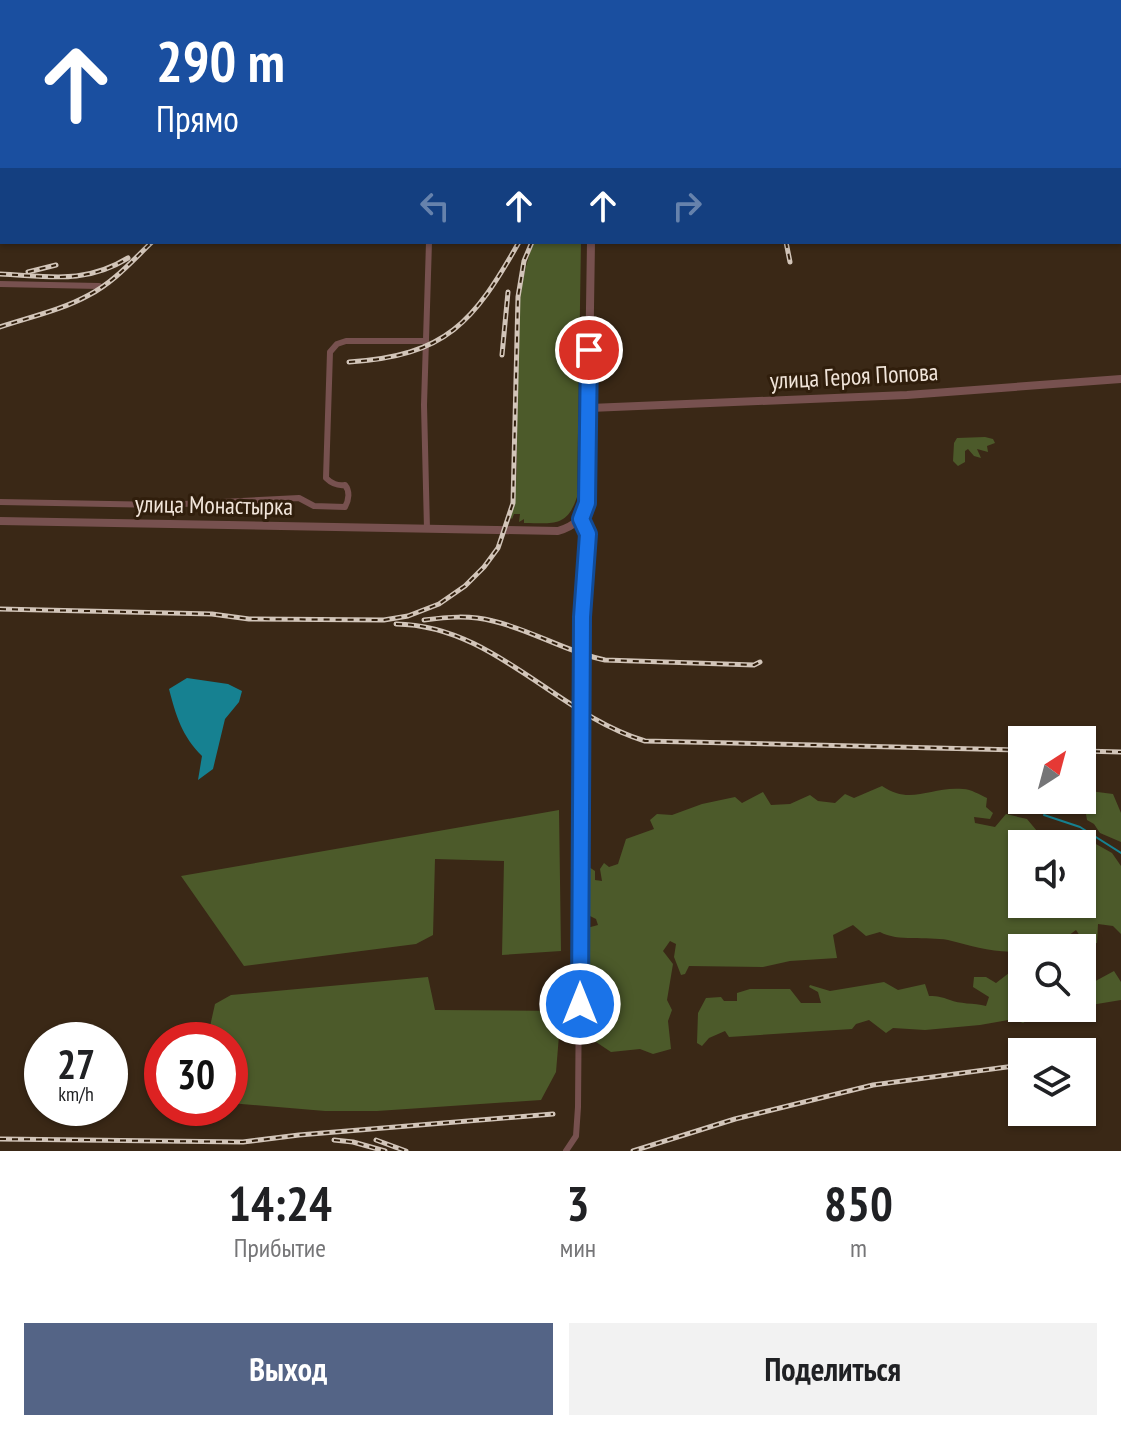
<!DOCTYPE html>
<html lang="ru">
<head>
<meta charset="utf-8">
<style>
  body { margin:0; font-family:"PT Sans Narrow",sans-serif; background:#f2f2f2; color:#202124; height:100vh; display:flex; flex-direction:column; font-size:30px; white-space:nowrap }
  * { box-sizing:border-box; margin:0 }
  p { font-size:26px; color:#757577 }
  .icon { flex:none; width:44px; height:44px; fill:none; stroke:currentColor; stroke-width:2; stroke-linecap:round; stroke-linejoin:round }
  .map { position:relative; height:1151px; overflow:hidden }
  .sheet { display:flex; flex-direction:column; background:#fff; flex:1 }
  .sheet>* { flex:none }
  .banner { position:absolute; left:0px; top:0px; width:1122px; height:244px; box-shadow:0 2px 6px #0004; background:#1a4fa0; color:#fff; overflow:hidden }
  .needle { width:52px; rotate:36deg }
  .fabs { position:absolute; left:1008px; top:726px; display:grid; gap:16px }
  .fabs a { display:grid; place-items:center; width:88px; height:88px; border-radius:0px; background:#fff; box-shadow:0 2px 6px #0004; font-size:40px }
  .speed { position:absolute; left:24px; top:1022px; display:flex; gap:16px; font-size:40px; font-weight:700; text-align:center }
  .speed>* { display:grid; place-content:center; width:104px; height:104px; border-radius:50%; background:#fff; box-shadow:0 2px 6px #0004; line-height:1 }
  .speed small { font-size:20px; font-weight:400 }
  .speed .limit { border:12px solid #d22; background:#fff; color:#111 }
  .pin { position:absolute; display:grid; place-items:center; width:68px; height:68px; color:#fff; margin:-34px; border:4px solid #fff; border-radius:50%; box-shadow:0 2px 8px #0007 }
  .me { position:absolute; width:88px; margin:-44px; rotate:0deg; stroke-linejoin:round; filter:drop-shadow(0 0 6px #0008) }
  .turn { display:flex; align-items:center; gap:28px; height:168px; padding:0 24px; font-size:36px }
  .turn .icon { width:104px; height:104px; stroke-width:2.5 }
  .turn b { display:block; font-size:56px; line-height:68px }
  .lanes { display:flex; align-items:center; height:76px; padding:0 24px; background:#0003; justify-content:center; gap:40px; direction:ltr }
  .lanes .off { opacity:.35 }
  .eta { display:flex; justify-content:space-evenly; align-items:center; height:136px; text-align:center }
  .eta b { font-size:48px; font-weight:700; line-height:56px }
  .primary-button { display:flex; gap:16px; margin-top:auto; padding:16px 24px }
  .primary-button a { flex:1; height:92px; border-radius:0px; background:#546486; color:#fff; font-size:32px; font-weight:700; line-height:92px; text-align:center }
  .primary-button a+a { background:#f2f2f2; color:#202124 }
  .map>svg:first-child { display:block }
</style>
</head>
<body>
<div class="map">
<svg width="1121" height="1151" viewBox="0 0 1121 1151">
  <rect width="100%" height="100%" fill="#3a2816"/>
  <g fill="#4c5a2a" fill-rule="evenodd">
    <path d="M 534,242 L 581,242 L 577,497 C 567,528 552,523 524,523 L 524,519 L 519,522 L 520,514 L 514,514 L 512,519 L 510,517 C 517,495 517,469 517,444 C 518,381 510,300 534,242 Z"/>
    <path d="M 985,437 L 993,439 L 995,443 L 987,446 L 988,452 L 977,449 L 981,458 L 974,456 L 968,449 L 965,451 L 965,462 L 958,466 L 953,461 L 954,443 L 957,438 Z"/>
    <path d="M 882,786 C 911,806 930,786 963,789 C 971,789 980,795 987,798 L 986,807 L 993,813 L 990,819 L 974,817 L 975,823 L 995,827 L 1006,814 L 1027,819 L 1037,831 L 1048,831 L 1067,841 L 1087,839 L 1112,853 L 1121,866 L 1121,934 L 1113,926 L 1098,924 L 1097,943 L 1086,945 L 1076,930 L 1053,947 L 1022,948 L 1022,951 C 995,954 973,946 948,940 C 926,936 898,942 880,932 L 866,936 L 853,925 L 833,935 L 837,958 L 790,961 L 763,967 L 689,966 L 685,974 L 681,975 L 674,957 L 676,944 L 670,941 L 663,951 L 673,964 L 667,1000 L 672,1010 L 668,1021 L 671,1049 L 653,1054 L 640,1049 L 611,1052 L 593,1040 L 592,1028 L 604,1011 L 593,1007 L 596,970 L 588,964 L 587,928 L 598,925 L 596,919 L 588,915 L 589,867 L 595,871 L 595,880 L 602,881 L 600,869 L 604,863 L 609,867 L 618,864 L 626,839 L 654,829 L 650,820 L 657,814 L 672,815 L 702,804 L 735,797 L 742,803 L 763,792 L 771,805 L 790,804 L 810,795 L 818,801 L 835,803 L 845,794 L 854,798 ZM 1022,844 L 1082,844 L 1082,904 L 1022,904 Z"/>
    <path d="M 1082,790 L 1113,794 L 1121,813 L 1121,842 L 1100,833 L 1094,824 L 1087,820 L 1085,808 L 1064,800 L 1082,800 Z"/>
    <path d="M 559,810 L 561,951 L 502,955 L 504,861 L 435,859 L 433,935 L 416,944 L 244,966 L 181,876 Z"/>
    <path d="M 1114,971 L 1121,982 L 1121,1000 L 1091,1005 L 1087,1010 L 1082,1008 L 1082,981 L 1090,984 Z"/>
    <path d="M 1017,972 L 1014,986 L 1022,988 L 1022,1008 L 1072,1008 L 1066,1015 L 1041,1012 L 1023,1023 L 1014,1019 L 980,1025 L 925,1030 L 893,1028 L 886,1033 L 869,1020 L 856,1024 L 852,1029 L 729,1037 L 725,1031 L 709,1038 L 702,1046 L 697,1043 L 698,1013 L 706,998 L 721,997 L 724,1001 L 737,1001 L 737,993 L 750,989 L 790,989 L 801,1003 L 821,1003 L 818,992 L 809,987 L 810,985 L 830,991 L 884,982 L 898,990 L 925,984 L 929,996 C 939,996 941,997 950,1000 C 959,1004 974,1003 986,1006 L 989,997 L 973,987 L 974,977 L 986,977 L 996,983 L 1009,973 Z"/>
    <path d="M 428,977 L 435,1010 L 561,1011 L 556,1072 L 541,1100 L 377,1111 L 325,1111 L 230,1103 L 230,1040 L 207,1040 L 215,1004 L 231,995 Z"/>
  </g>
  <path fill="#168191" d="M 187,678 L 228,684 L 242,691 L 239,702 L 225,719 L 213,769 L 198,780 L 202,756 C 182,736 176,716 169,689 Z"/>
  <g fill="none" stroke-linecap="round" stroke-linejoin="round">
    <path stroke="#168191" stroke-width="2" d="M 1044,815 L 1080,827 L 1121,853"/>
    <g stroke="#77514f" stroke-width="6">
      <path d="M 60,2 L 60,0"/>
      <path d="M 432,2 L 432,0"/>
      <path d="M 1120,150 L 1121,150"/>
      <path d="M 0,167 L 2,167"/>
      <path d="M 0,284 L 99,286"/>
      <path d="M 0,502 L 164,505 L 299,498 L 314,506 L 345,507 C 349,500 350,491 345,485 C 337,486 332,484 326,478 L 330,352 L 337,344 L 346,341 L 426,341"/>
      <path d="M 427,529 L 424,405 L 429,242"/>
      <path d="M 566,1151 L 576,1136 L 578,1107 L 582,617 L 588,534 L 581,519"/>
    </g>
    <g stroke="#77514f" stroke-width="8">
      <path d="M 739,0 L 739,2"/>
      <path d="M 590,408 L 907,395 L 1121,379"/>
      <path d="M 0,521 L 558,531 C 575,526 580,520 587,503 L 591,242"/>
    </g>
    <defs>
      <g id="rail">
        <path d="M 500,2 L 503,0"/>
        <path d="M 551,2 L 553,0"/>
        <path d="M 572,2 L 572,0"/>
        <path d="M 597,2 L 598,0"/>
        <path d="M 623,2 L 623,0"/>
        <path d="M 739,2 L 741,0"/>
        <path d="M 0,38 L 2,38"/>
        <path d="M 0,154 L 2,154"/>
        <path d="M 786,242 L 790,262"/>
        <path d="M 28,272 L 56,265"/>
        <path d="M 0,274 C 48,276 84,285 128,258"/>
        <path d="M 0,327 C 30,317 62,310 89,295 C 114,282 132,261 152,242"/>
        <path d="M 502,355 L 508,292"/>
        <path d="M 349,362 C 446,356 474,322 519,242"/>
        <path d="M 0,609 L 212,614 L 249,619 L 384,620 L 408,616 L 439,604 L 465,586 L 484,567 L 498,548 L 513,503 L 518,297 L 524,261 L 532,242"/>
        <path d="M 424,620 C 447,617 470,615 493,621 C 532,630 566,652 605,660 L 754,665 L 760,662"/>
        <path d="M 396,624 C 493,625 556,714 645,741 L 1022,750"/>
        <path d="M 1082,751 L 1121,752"/>
        <path d="M 0,1139 L 243,1142 L 299,1135 L 553,1114"/>
        <path d="M 334,1140 L 353,1142 L 385,1151"/>
        <path d="M 376,1140 L 406,1151"/>
        <path d="M 633,1151 L 735,1119 L 873,1085 L 1022,1065"/>
      </g>
    </defs>
    <use href="#rail" stroke="#d2c5b9" stroke-width="5"/>
    <use href="#rail" stroke="#301e0c" stroke-width="2" stroke-dasharray="6" stroke-linecap="butt"/>
  </g>
  <g fill="none" stroke-linecap="round" stroke-linejoin="round">
    <defs>
      <path id="route" d="M 580,1004 L 582,617 L 588,534 L 581,519 L 587,503 L 589,350"/>
    </defs>
    <use href="#route" stroke="#114b97" stroke-width="20"/>
    <use href="#route" stroke="#1a73e8" stroke-width="14"/>
  </g>
  <g text-anchor="middle" dominant-baseline="central" stroke-width="6" stroke-linejoin="round" paint-order="stroke">
    <g font-size="24" fill="#f1e5da" stroke="#301e0c">
      <text transform="translate(854 376) rotate(-3)">улица Героя Попова</text>
      <text transform="translate(214 505) rotate(1)">улица Монастырка</text>
    </g>
  </g>
</svg>
<div class="fabs">
<a><svg class="needle" viewBox="-14 -14 28 28"><path d="M0-13l5 13h-10z" fill="#e53935"/><path d="M0 13l5-13h-10z" fill="#757577"/></svg></a>
<a><svg class="icon" aria-label="sound" viewBox="0 0 24 24"><path d="M4 9h4l5-4v14l-5-4H4zM17 9q2 3 0 6"/></svg></a>
<a><svg class="icon" aria-label="search" viewBox="0 0 24 24"><circle cx="10" cy="10" r="6"/><path d="M15 15l6 6"/></svg></a>
<a><svg class="icon" aria-label="layers" viewBox="0 0 24 24"><path d="M12 4l9 5-9 5-9-5zM3 14l9 5 9-5"/></svg></a>
</div>
<div class="speed"><div>27<small>km/h</small></div><div class="limit">30</div></div>
<div class="pin" style="left:589px;top:350px;background:#d93025"><svg class="icon" aria-label="arrive" viewBox="0 0 24 24"><path d="M6 21V4h12l-3 4 3 4H6"/></svg></div>
<svg class="me" style="left:580px;top:1004px" viewBox="-20 -20 40 40"><circle r="17" fill="#1a73e8" stroke="#fff" stroke-width="3"/><path d="M0-11L8 9 0 5-8 9z" fill="#fff"/></svg>
<div class="banner">
<div class="turn"><svg class="icon" aria-label="ahead" viewBox="0 0 24 24"><path d="M12 20V5M6 11l6-6 6 6"/></svg><div><b>290 m</b>Прямо</div></div>
<div class="lanes"><svg class="icon off" aria-label="left" viewBox="0 0 24 24"><path d="M17 20v-9H6M10 6l-5 5 5 5"/></svg><svg class="icon" aria-label="ahead" viewBox="0 0 24 24"><path d="M12 20V5M6 11l6-6 6 6"/></svg><svg class="icon" aria-label="ahead" viewBox="0 0 24 24"><path d="M12 20V5M6 11l6-6 6 6"/></svg><svg class="icon off" aria-label="right" viewBox="0 0 24 24"><path d="M7 20v-9h11M14 6l5 5-5 5"/></svg></div>
</div>
</div>
<section class="sheet">
<div class="eta">
<div><b>14:24</b><p>Прибытие</p></div>
<div><b>3</b><p>мин</p></div>
<div><b>850</b><p>m</p></div>
</div>
<div class="primary-button"><a>Выход</a><a>Поделиться</a></div>
</section>
</body>
</html>
